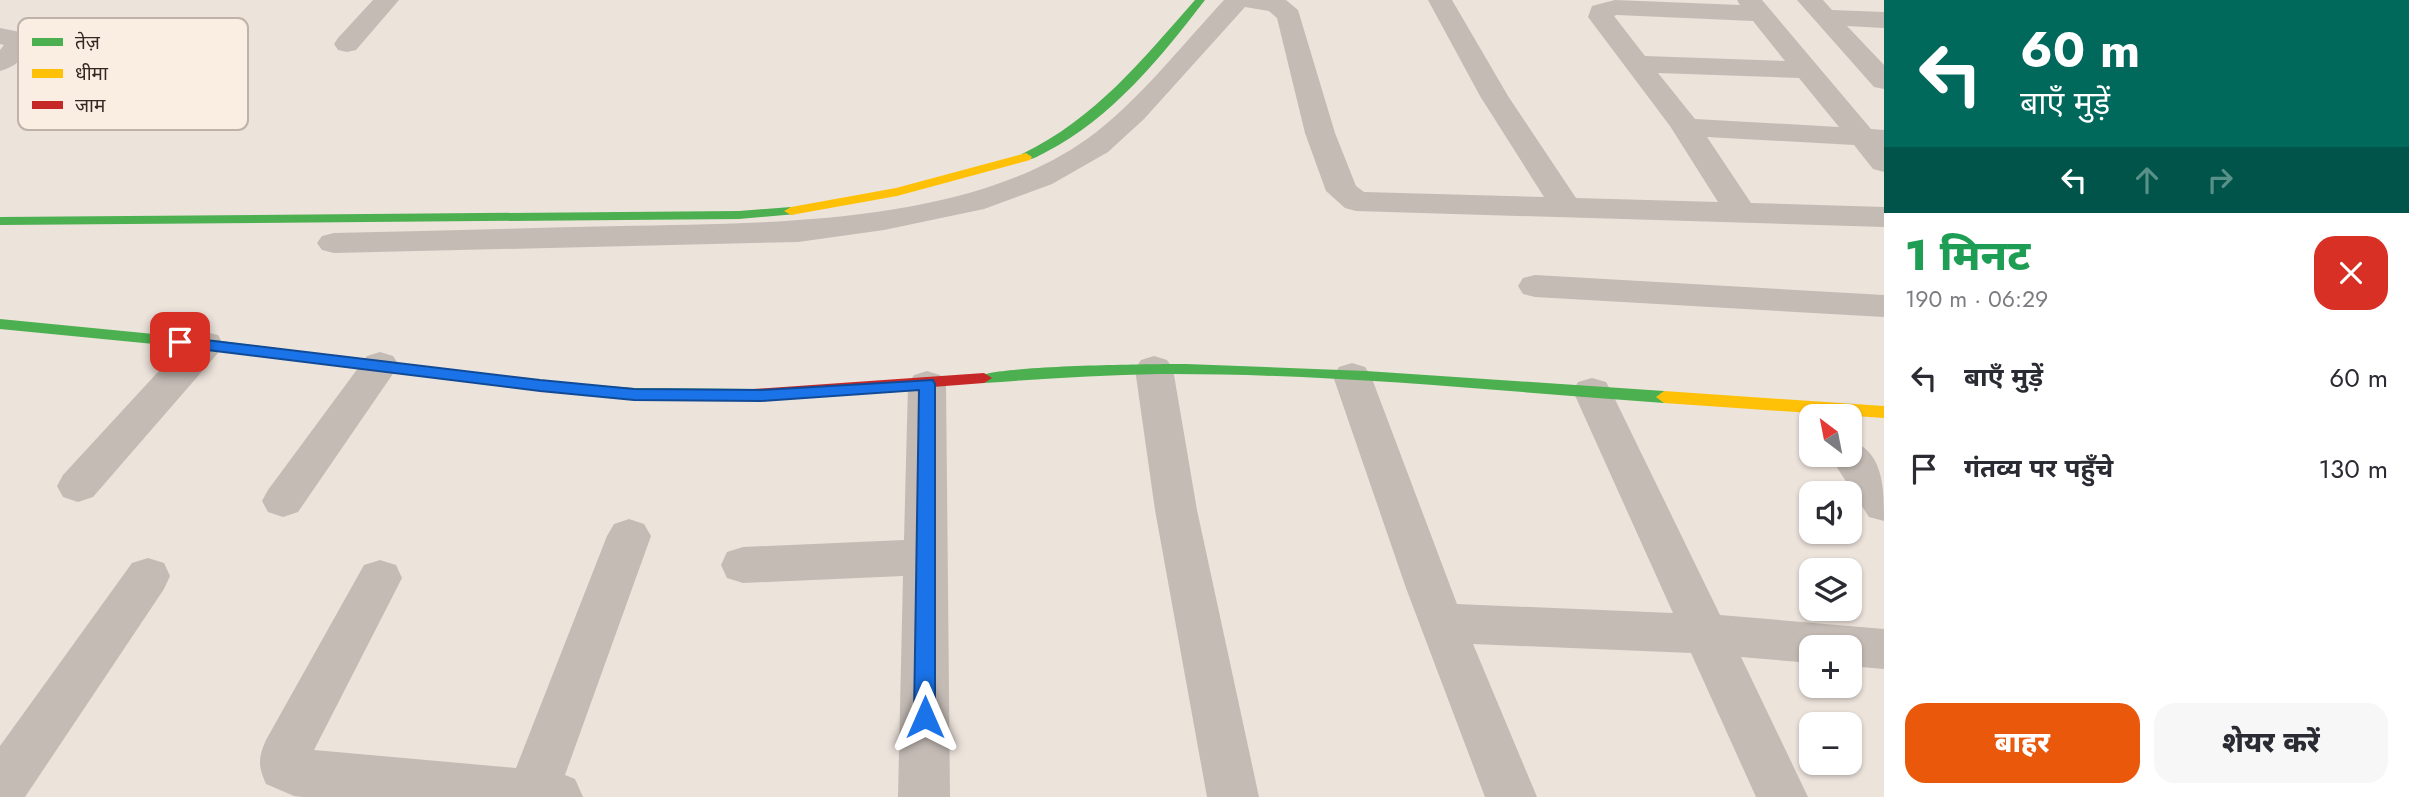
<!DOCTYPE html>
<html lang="hi">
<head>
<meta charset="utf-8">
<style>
  body { margin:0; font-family:Jost,"Noto Sans Devanagari",sans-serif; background:#f7f7f7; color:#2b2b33; height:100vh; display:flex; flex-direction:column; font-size:26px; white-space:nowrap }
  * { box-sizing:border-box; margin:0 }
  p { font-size:23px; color:#7c7c81 }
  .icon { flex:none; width:38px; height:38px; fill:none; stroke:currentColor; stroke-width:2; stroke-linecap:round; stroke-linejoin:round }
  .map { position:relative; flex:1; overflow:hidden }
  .details { display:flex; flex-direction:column; background:#fff; width:525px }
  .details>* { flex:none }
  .hud { background:#00695c; color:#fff; overflow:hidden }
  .needle { width:46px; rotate:328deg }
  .buttons { position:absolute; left:1799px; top:404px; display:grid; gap:14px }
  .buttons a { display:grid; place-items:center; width:63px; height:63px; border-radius:14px; background:#fff; box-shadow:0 2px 5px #0004; font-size:35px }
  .pin { position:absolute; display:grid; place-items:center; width:60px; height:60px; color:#fff; margin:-30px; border-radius:14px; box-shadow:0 4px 10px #0006 }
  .me { position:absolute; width:77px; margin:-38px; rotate:0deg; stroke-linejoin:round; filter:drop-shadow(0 0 5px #0008) }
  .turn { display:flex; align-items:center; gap:24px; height:147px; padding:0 21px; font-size:32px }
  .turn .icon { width:91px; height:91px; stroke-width:2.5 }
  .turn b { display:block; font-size:49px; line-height:60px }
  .lanes { display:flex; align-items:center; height:66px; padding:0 21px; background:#0003; justify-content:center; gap:35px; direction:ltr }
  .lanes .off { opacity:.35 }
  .round { display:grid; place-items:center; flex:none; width:74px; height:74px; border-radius:21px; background:#f7f7f7 }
  .head { display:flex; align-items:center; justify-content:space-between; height:119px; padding:0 21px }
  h1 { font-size:42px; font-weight:800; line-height:52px; color:#1e9e55 }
  .cta { display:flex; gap:14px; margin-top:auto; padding:14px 21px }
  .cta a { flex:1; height:80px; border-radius:21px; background:#ea580c; color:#fff; font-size:28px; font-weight:800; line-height:80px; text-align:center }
  .cta a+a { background:#f7f7f7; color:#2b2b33 }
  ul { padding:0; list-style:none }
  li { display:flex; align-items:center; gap:21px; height:91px; padding:0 21px }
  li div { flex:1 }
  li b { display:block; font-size:26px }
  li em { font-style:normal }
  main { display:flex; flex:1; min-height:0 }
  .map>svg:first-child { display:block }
</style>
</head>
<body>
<main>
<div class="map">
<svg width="1884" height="797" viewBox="0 0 1884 797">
  <rect width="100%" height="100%" fill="#ece3db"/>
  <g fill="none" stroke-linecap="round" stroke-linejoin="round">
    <g fill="#c4bbb5" fill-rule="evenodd">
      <path d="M 373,0 L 399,0 L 356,50 L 347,52 L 338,50 L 334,44 L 338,38 Z"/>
      <path d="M 1224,0 L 1286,0 L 1298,10 L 1335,133 L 1356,186 L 1364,192 L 1544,197 L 1480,96 L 1428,0 L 1452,0 L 1508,96 L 1576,198 L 1718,202 L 1670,126 L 1588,17 L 1592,6 L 1615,0 L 1740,5 L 1737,0 L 1762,0 L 1871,129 L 1884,130 L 1884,172 L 1873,169 L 1854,145 L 1707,137 L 1751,203 L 1884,207 L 1884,227 L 1356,211 L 1345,208 L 1326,191 L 1305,133 L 1277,18 L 1269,11 L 1245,7 L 1144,119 L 1108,152 L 1052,184 L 984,209 L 884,230 L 798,242 L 334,253 L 322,250 L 317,243 L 322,236 L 334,233 C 429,231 525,228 620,226 C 764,223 965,226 1087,139 C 1136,104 1183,44 1224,0 ZM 1617,15 L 1753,21 L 1785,61 L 1645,56 L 1614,16 ZM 1658,73 L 1799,78 L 1839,127 L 1695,119 Z"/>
      <path d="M 1797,0 L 1823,0 L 1832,10 L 1884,12 L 1884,28 L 1847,26 L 1884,65 L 1884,89 L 1874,87 Z"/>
      <path d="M 0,28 L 25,33 L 31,44 C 25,58 15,67 0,71 L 0,50 L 4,45 L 0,44 Z"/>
      <path d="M 1535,275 L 1884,295 L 1884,317 L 1535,297 L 1523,294 L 1518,286 L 1523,278 Z"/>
      <path d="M 205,332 L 218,335 L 223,344 L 218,353 L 93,497 L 78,502 L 63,497 L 57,486 L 63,475 L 192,335 Z"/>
      <path d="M 380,352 L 393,356 L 399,365 L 298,512 L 283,517 L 268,512 L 262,501 L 268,490 L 367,356 Z"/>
      <path d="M 1154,356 L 1167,360 L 1173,369 L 1197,510 L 1259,797 L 1207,797 L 1155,510 L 1135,369 L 1141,360 Z"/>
      <path d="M 1352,363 L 1365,367 L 1371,376 L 1457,604 L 1673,613 L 1573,391 L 1578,382 L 1592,378 L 1606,382 L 1611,391 L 1720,615 L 1884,629 L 1884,669 L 1850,666 L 1850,648 L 1811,648 L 1811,663 L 1741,657 L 1808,797 L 1756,797 L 1691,653 L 1473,644 L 1537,797 L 1485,797 L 1406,588 L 1333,376 L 1339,367 Z"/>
      <path d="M 927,371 L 940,375 L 946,384 L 950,797 L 898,797 L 903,576 L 743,583 L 727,578 L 721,565 L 727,552 L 743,547 L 904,540 L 908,384 L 914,375 Z"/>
      <path d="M 1850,440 C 1884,452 1884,488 1884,521 L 1869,517 L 1829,455 L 1850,455 Z"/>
      <path d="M 629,519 L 644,524 L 651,536 L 565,775 L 575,779 L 583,797 L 303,797 L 294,796 L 266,784 C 258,766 258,758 266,740 L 364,565 L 380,560 L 396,565 L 402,578 L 314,750 L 516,768 L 607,536 L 614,524 Z"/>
      <path d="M 148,558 L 164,563 L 170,576 L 164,589 L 25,797 L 0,797 L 0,746 L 132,563 Z"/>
    </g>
    <g fill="#4caf50" fill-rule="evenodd">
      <path d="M 1195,0 L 1205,0 C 1162,56 1111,119 1046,152 C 1038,156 1031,161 1022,160 L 1022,154 C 1096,118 1141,61 1195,0 Z"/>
      <path d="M 791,207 L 796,208 L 796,214 L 739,219 L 0,225 L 0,217 L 739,211 Z"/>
      <path d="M 0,319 L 205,339 L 540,381 L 634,388 L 753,389 L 761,395 L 753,401 L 634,400 L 540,391 L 205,349 L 0,329 Z"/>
      <path d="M 1186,364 L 1366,371 L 1664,391 L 1672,397 L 1664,403 C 1496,391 1327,373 1159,374 C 1101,375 1042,379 984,383 L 976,378 C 987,365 1159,364 1186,364 Z"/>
    </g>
    <g fill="#ffc107" fill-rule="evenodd">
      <path d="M 1026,153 L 1032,157 L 1030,160 L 897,196 L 791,215 L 784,211 L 791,207 L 896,188 Z"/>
      <path d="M 1664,391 L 1884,406 L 1884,418 L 1664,403 L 1656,397 Z"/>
    </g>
    <path fill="#c62828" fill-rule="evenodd" d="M 984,373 L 992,378 L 984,383 L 753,401 L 745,395 L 753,389 Z"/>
  </g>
  <path fill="#1a73e8" stroke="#114b97" stroke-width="2" d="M 180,337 L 540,380 L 634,389 L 761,390 L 933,380 L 935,384 L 935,717 L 932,723 L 925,726 L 917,723 L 914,717 L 919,390 L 761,401 L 634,400 L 540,391 L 175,346 L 173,342 L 175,338 Z"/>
  <rect x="18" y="18" width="230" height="112" rx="10" fill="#faede1" stroke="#bfb2a8" stroke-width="2"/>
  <rect x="32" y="38" width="31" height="8" fill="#4caf50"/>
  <rect x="32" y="69" width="31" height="9" fill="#ffc107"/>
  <rect x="32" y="101" width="31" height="8" fill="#c62828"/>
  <g font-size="19" fill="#342824">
    <text x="75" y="49">तेज़</text>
    <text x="75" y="80">धीमा</text>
    <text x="75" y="112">जाम</text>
  </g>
</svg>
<div class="buttons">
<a><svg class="needle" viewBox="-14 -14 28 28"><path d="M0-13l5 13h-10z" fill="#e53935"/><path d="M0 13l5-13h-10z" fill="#7c7c81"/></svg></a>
<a><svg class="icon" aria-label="sound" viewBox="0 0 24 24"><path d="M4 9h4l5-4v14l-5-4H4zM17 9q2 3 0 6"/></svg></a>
<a><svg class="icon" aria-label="layers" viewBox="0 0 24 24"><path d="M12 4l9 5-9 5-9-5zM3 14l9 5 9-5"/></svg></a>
<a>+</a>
<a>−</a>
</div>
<div class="pin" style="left:180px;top:342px;background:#d93025"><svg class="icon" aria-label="arrive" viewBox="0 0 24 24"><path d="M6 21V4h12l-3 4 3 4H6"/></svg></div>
<svg class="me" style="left:925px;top:717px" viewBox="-20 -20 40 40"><path d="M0-17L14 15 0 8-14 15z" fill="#1a73e8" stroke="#fff" stroke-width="4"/></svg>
</div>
<section class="details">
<div class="hud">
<div class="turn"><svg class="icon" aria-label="left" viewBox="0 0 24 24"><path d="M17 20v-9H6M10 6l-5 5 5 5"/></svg><div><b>60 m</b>बाएँ मुड़ें</div></div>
<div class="lanes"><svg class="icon" aria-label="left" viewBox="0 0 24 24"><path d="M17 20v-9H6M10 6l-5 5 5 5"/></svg><svg class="icon off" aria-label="ahead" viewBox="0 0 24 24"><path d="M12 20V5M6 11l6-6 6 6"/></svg><svg class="icon off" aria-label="right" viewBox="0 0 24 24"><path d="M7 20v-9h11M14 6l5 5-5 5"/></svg></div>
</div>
<div class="head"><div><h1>1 मिनट</h1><p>190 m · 06:29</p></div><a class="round" style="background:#d93025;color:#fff"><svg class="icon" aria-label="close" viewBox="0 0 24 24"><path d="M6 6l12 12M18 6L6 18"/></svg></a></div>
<ul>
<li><svg class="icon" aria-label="left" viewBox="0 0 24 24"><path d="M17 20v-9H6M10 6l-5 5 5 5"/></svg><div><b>बाएँ मुड़ें</b></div><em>60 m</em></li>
<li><svg class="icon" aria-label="arrive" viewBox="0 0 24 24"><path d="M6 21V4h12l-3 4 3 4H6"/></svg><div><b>गंतव्य पर पहुँचे</b></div><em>130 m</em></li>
</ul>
<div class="cta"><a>बाहर</a><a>शेयर करें</a></div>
</section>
</main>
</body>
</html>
